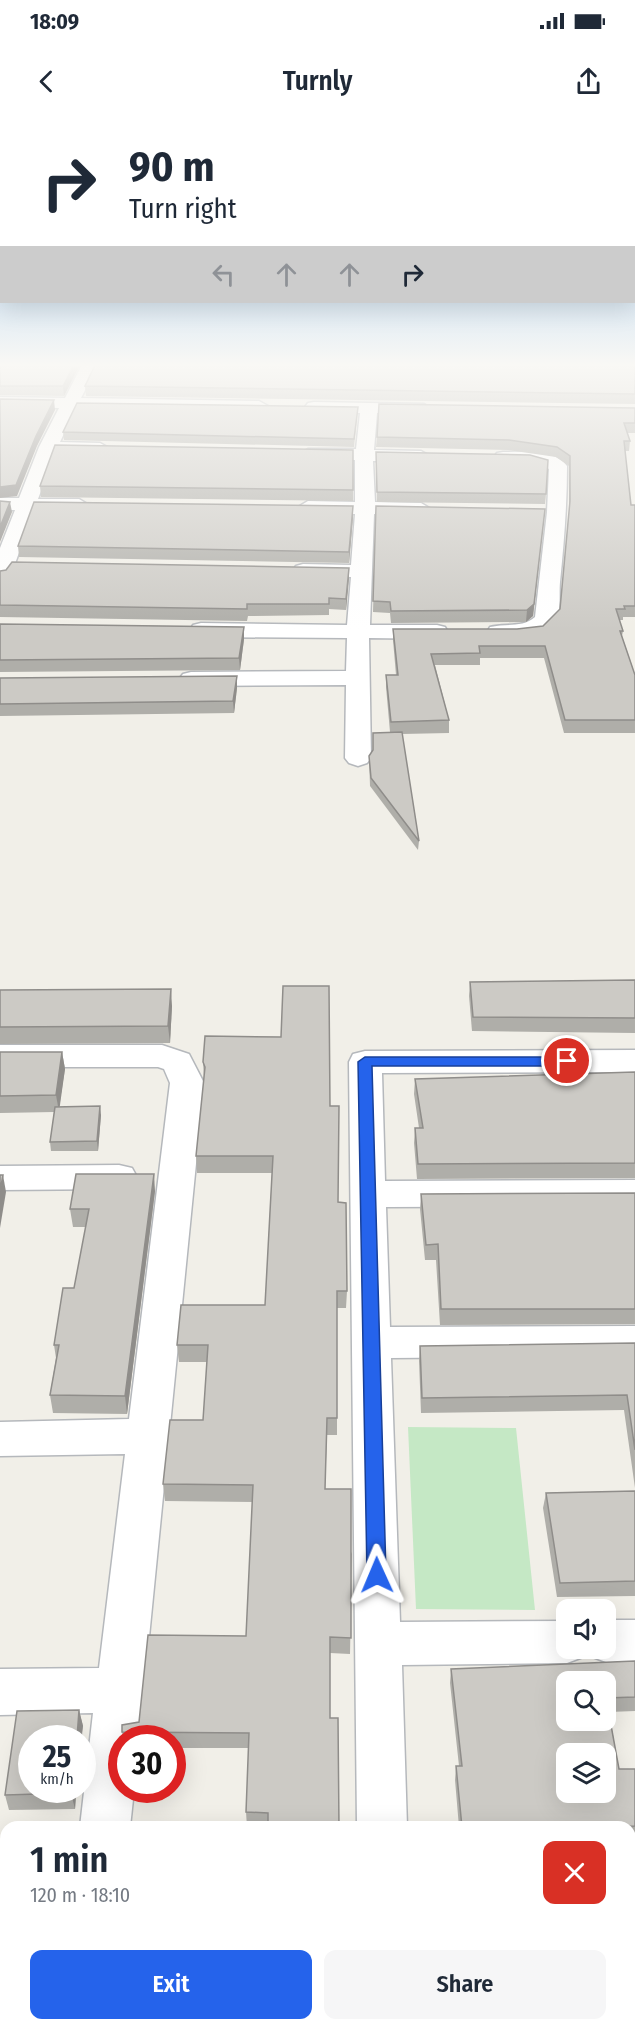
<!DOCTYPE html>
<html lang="en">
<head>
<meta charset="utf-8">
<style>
  body { margin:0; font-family:"Fira Sans Condensed",sans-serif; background:#f6f6f7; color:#1f2937; height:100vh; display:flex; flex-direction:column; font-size:22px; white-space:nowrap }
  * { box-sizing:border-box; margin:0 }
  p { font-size:20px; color:#747a83 }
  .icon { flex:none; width:33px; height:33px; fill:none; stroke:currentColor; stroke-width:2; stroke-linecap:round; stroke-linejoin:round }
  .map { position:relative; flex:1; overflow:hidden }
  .drawer { position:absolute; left:0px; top:1701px; width:636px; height:210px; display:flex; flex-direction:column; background:#fff; border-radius:18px 18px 0 0; box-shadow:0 6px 24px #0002 }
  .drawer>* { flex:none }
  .guide { position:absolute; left:0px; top:0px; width:636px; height:183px; box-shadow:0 6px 24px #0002; background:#fff; color:#1f2937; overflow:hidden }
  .buttons { position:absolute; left:556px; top:1479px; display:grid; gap:12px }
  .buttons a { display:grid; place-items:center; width:60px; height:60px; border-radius:12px; background:#fff; box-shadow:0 6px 24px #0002; font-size:30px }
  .speed { position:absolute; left:18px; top:1605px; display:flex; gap:12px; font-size:30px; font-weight:700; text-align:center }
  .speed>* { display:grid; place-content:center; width:78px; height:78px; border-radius:50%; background:#fff; box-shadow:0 6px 24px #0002; line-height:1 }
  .speed small { font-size:15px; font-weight:400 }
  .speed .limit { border:9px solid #d22; background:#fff; color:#111 }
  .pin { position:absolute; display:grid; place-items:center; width:51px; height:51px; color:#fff; margin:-26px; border:3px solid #fff; border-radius:50%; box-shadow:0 2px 6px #0007 }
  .me { position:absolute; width:66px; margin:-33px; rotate:359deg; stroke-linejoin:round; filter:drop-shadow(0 0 4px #0008) }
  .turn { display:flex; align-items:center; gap:21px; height:126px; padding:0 30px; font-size:27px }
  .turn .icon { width:78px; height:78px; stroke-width:2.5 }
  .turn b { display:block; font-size:42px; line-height:51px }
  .lanes { display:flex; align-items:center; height:57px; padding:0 30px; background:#0003; justify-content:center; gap:30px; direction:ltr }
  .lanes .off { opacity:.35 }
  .round { display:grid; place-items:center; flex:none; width:63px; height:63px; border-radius:12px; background:#f6f6f7 }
  .overview { display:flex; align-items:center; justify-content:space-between; height:102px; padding:0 30px }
  h1 { font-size:36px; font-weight:600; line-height:45px }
  .button { display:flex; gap:12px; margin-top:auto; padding:12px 30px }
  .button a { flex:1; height:69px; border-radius:12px; background:#2563eb; color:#fff; font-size:24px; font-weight:600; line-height:69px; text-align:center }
  .button a+a { background:#f6f6f7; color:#1f2937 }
  .status { display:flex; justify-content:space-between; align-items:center; height:42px; padding:0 30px; background:#fff; direction:ltr }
  .status svg { height:16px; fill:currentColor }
  header { display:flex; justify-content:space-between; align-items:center; height:78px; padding:0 30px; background:#fff; font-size:27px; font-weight:600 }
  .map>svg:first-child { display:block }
</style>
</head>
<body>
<div class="status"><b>18:09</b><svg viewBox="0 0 49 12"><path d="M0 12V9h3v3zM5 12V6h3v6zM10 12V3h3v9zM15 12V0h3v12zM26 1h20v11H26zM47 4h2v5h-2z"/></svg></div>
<header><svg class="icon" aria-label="back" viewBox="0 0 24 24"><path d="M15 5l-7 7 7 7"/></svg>Turnly<svg class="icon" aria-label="share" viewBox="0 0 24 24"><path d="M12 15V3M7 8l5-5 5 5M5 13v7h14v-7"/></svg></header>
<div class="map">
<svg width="635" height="1911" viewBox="0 0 635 1911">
  <rect width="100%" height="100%" fill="#f1efe8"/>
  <path fill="#c5e8c5" d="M 408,1307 L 516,1308 L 535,1490 L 416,1489 Z"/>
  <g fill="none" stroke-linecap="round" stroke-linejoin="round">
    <defs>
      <g id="minor">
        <path d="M 83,243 L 99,243 L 81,278 L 259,281 L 268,286 L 259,291 L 76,288 L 60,322 L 100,323 L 109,328 L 100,333 L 55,333 L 38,379 L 79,379 L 89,385 L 79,391 L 34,390 L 11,455 L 7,459 L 0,461 L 0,428 L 15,390 L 0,390 L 0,378 L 19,378 L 39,327 L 59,288 L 0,287 L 0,277 L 65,278 Z"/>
        <path d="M 314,282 L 424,284 L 433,289 L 424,294 L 377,293 L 374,330 L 421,331 L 430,336 L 421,341 L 373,341 L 375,382 L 421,383 L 431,389 L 421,395 L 374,394 L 370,505 L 437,505 L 445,507 L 448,512 L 445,517 L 437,519 L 369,518 L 371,638 L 367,643 L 358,646 L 349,643 L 345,638 L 346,565 L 191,566 L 183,564 L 179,559 L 183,554 L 191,552 L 346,551 L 347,518 L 201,517 L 193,515 L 190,510 L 193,505 L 201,503 L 347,505 L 351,457 L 303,456 L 296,454 L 293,450 L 296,446 L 303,444 L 351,445 L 355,394 L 308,393 L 298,387 L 308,381 L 355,382 L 355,340 L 308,339 L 299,334 L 308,329 L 356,329 L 360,293 L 308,291 L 305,287 L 308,283 Z"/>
        <path d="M 503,332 C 522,332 555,329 567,346 C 567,385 564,423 560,462 C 559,473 561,489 557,499 C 549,522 509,521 490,517 L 487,512 L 490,507 C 506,503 523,508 535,497 L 547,392 L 549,349 L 539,344 L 497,341 L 494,337 L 497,333 Z"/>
        <path d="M 0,925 L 162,925 L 189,934 L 204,963 L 139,1618 L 122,1618 L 122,1670 L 134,1670 L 130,1707 L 80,1707 L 93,1593 L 0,1595 L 0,1549 L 99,1548 L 125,1334 L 0,1336 L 0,1302 L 129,1299 L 170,963 L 164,949 L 158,947 L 0,947 Z"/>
        <path d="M 635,930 L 635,952 L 382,953 L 385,1061 L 635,1060 L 635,1086 L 386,1087 L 390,1207 L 635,1206 L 635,1236 L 391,1238 L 400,1502 L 567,1501 L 567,1528 L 606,1528 L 606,1500 L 635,1500 L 635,1542 L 606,1542 L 590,1536 L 587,1530 L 583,1537 L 567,1543 L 402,1545 L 407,1707 L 357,1707 L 349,942 L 353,934 L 365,931 Z"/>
        <path d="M 119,1045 L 132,1048 L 137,1057 L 132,1066 L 119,1069 L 0,1070 L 0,1046 Z"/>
        <rect x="630" y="1764" width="5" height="52"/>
        <path d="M 55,1905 L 111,1905 L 110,1911 L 54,1911 Z"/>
        <path d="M 358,1905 L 414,1905 L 415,1911 L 359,1911 Z"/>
      </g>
    </defs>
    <use href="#minor" stroke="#b5b8bc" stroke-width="3"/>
    <use href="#minor" fill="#fff" fill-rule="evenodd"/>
  </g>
  <g fill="#afaea9">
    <path d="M 0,243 L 81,243 L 64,276 L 0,275 Z"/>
    <path d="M 635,243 L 635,284 L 86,276 L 85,266 Z"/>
    <path d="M 358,287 L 354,327 L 64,320 L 63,312 Z"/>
    <path d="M 635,288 L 635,313 L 627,313 L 630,321 L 629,331 L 625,331 L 631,385 L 635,385 L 635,497 L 623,497 L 623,500 L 619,500 L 623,511 L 622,516 L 635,555 L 635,613 L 564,613 L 544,538 L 480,538 L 480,545 L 435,545 L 449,600 L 449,613 L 402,614 L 419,721 L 418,730 L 370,666 L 369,636 L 390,612 L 386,567 L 386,555 L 396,555 L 393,520 L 393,509 L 517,509 L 543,506 L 560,489 L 569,392 L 569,346 L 556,337 L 508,330 L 376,327 L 377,317 Z"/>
    <path d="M 353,330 L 353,381 L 41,377 L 40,366 Z"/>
    <path d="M 376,332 L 546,374 L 545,384 L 377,382 Z"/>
    <path d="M 376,386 L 545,389 L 533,496 L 526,502 L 391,503 L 390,493 L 373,492 Z"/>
    <path d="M 353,397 L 349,443 L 19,437 L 18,426 Z"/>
    <path d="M 349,448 L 346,490 L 329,489 L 329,495 L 248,496 L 247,501 L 0,497 L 0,451 Z"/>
    <path d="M 0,504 L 244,519 L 240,550 L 0,552 Z"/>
    <path d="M 0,558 L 237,568 L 234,593 L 0,596 Z"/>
    <path d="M 635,860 L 635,913 L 472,911 L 469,876 L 470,862 Z"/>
    <path d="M 0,870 L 172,886 L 170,923 L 0,924 Z"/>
    <path d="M 0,932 L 62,932 L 65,949 L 59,987 L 101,995 L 98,1031 L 51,1031 L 50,1022 L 54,992 L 0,993 Z"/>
    <path d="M 203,942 L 330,986 L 338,1082 L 347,1171 L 346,1188 L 337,1188 L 337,1315 L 327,1315 L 325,1369 L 352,1434 L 350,1534 L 330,1533 L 330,1598 L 339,1707 L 247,1707 L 246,1692 L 249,1628 L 172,1628 L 172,1618 L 123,1618 L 122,1612 L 139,1602 L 246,1516 L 253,1382 L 165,1381 L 163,1364 L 203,1300 L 207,1242 L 179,1242 L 177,1225 L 265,1185 L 272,1053 L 197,1053 L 196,1036 L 204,958 Z"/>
    <path d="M 635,952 L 635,1058 L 417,1059 L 414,1023 L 415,1008 L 419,1008 L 414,974 L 415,959 Z"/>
    <path d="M 155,1071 L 127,1294 L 53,1293 L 50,1275 L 56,1238 L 54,1225 L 74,1168 L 86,1107 L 73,1107 L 70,1089 Z"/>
    <path d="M 635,1073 L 635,1204 L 440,1205 L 436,1140 L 425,1140 L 420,1089 L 421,1074 Z"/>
    <path d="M 635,1223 L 635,1368 L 624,1290 L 421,1293 L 419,1241 L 420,1226 Z"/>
    <path d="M 635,1371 L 635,1476 L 557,1477 L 543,1388 L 546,1373 Z"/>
    <path d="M 635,1541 L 635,1591 L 609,1592 L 619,1649 L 635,1649 L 635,1719 L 630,1719 L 630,1707 L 459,1707 L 455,1660 L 456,1646 L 459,1646 L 450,1563 L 451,1549 Z"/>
    <path d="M 79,1590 L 83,1606 L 75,1689 L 9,1690 L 5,1675 Z"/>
    <path d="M 469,1905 L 630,1905 L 635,1911 L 469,1911 Z"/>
  </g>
  <g fill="#8f8d8a">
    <path d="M 75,243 L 81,243 L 64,276 L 63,266 Z"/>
    <path d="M 54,280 L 55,290 L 37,326 L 17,376 L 0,378 L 0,367 L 36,316 Z"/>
    <path d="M 10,382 L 12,392 L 0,422 L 0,407 Z"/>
    <path d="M 353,386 L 353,397 L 349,443 L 349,432 Z"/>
    <path d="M 545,389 L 533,496 L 526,502 L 527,490 Z"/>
    <path d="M 349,448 L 349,459 L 346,490 L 346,479 Z"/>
    <path d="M 244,507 L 244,519 L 240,550 L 239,538 Z"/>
    <path d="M 237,556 L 237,568 L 234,593 L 233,581 Z"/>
    <path d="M 171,869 L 172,886 L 170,923 L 168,906 Z"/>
    <path d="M 62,932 L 65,949 L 59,992 L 56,975 Z"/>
    <path d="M 100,986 L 101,995 L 98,1031 L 97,1021 Z"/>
    <path d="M 154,1054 L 155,1071 L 127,1294 L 125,1276 Z"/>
    <path d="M 3,1055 L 6,1072 L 0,1108 L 0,1071 Z"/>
    <path d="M 79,1590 L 83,1606 L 81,1618 L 77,1618 Z"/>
    <path d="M 71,1670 L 76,1670 L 75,1689 L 71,1673 Z"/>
  </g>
  <g fill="#cccac5" stroke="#8f8d8a" stroke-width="1.5" fill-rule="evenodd">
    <path d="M 0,243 L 75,243 L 63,266 L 0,266 Z"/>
    <path d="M 96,243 L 380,243 L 582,245 L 602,243 L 635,243 L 635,274 L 85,266 Z"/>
    <path d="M 0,279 L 54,280 L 36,316 L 16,365 L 0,367 Z"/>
    <path d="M 77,283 L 358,287 L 354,319 L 63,312 Z"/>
    <path d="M 379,284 L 635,288 L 635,303 L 624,303 L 630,321 L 624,321 L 631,385 L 635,385 L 635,486 L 624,486 L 625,489 L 616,489 L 623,511 L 620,511 L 635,555 L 635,600 L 565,600 L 545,526 L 479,526 L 480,533 L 431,534 L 449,600 L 391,602 L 386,555 L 398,555 L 393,509 L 517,509 L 543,506 L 560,489 L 570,381 L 570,336 L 557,327 L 509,320 L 377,317 Z"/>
    <path d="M 55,325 L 353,330 L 353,370 L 40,366 Z"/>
    <path d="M 376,332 L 530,335 L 548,340 L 546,374 L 377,372 Z"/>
    <path d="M 0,381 L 10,382 L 0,407 Z"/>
    <path d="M 34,382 L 353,386 L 349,432 L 18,426 Z"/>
    <path d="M 376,386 L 545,389 L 534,484 L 527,490 L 391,491 L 390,482 L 373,481 Z"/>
    <path d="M 12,442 L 349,448 L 346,479 L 329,478 L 329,484 L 247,484 L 247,489 L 0,485 L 0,451 L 6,450 Z"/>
    <path d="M 0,504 L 244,507 L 239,538 L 0,540 Z"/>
    <path d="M 237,556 L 233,581 L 0,584 L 0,558 Z"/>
    <path d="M 402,612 L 419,721 L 371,658 L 369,636 L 373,630 L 373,613 Z"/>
    <path d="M 635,860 L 635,898 L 473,897 L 470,862 Z"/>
    <path d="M 283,866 L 329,866 L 330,986 L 339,986 L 338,1082 L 346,1083 L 347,1171 L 337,1171 L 337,1298 L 327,1298 L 325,1369 L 351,1369 L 351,1518 L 330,1517 L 330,1598 L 338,1598 L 339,1707 L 268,1707 L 268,1693 L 246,1692 L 249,1613 L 122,1612 L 122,1605 L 139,1602 L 148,1515 L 246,1516 L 253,1365 L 163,1364 L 170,1300 L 203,1300 L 208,1225 L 177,1225 L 181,1185 L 265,1185 L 273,1036 L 196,1036 L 205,947 L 203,942 L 205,916 L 281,917 Z"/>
    <path d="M 171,869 L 168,906 L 0,907 L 0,870 Z"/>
    <path d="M 0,932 L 62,932 L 56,975 L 0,976 Z"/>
    <path d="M 635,952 L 635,1043 L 418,1044 L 415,1008 L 423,1008 L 415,959 Z"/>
    <path d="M 100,986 L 97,1021 L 50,1022 L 55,987 Z"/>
    <path d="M 76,1054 L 154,1054 L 125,1276 L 50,1275 L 59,1225 L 54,1225 L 63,1168 L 74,1168 L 89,1089 L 70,1089 Z"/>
    <path d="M 0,1055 L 3,1055 L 0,1071 Z"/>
    <path d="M 635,1073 L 635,1189 L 441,1189 L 438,1124 L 426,1125 L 421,1074 Z"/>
    <path d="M 635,1223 L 635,1330 L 627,1275 L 422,1278 L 420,1226 Z"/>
    <path d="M 635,1371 L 635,1461 L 560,1463 L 546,1373 Z"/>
    <path d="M 635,1541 L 635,1577 L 606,1578 L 619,1649 L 635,1649 L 635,1706 L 560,1707 L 462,1707 L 456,1646 L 462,1646 L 451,1549 ZM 567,1562 L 606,1562 L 606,1600 L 567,1600 ZM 567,1634 L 606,1634 L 606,1672 L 567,1672 Z"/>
    <path d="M 79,1590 L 77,1618 L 32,1618 L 32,1670 L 71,1670 L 71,1673 L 5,1675 L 17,1591 Z"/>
    <path d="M 630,1831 L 635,1831 L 635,1911 L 472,1911 L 472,1905 L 630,1905 Z"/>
    <rect x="113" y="1905" width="216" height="6"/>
  </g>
  <linearGradient id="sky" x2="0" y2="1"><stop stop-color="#8fc3f1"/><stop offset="0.48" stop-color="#f9f8f5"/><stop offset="1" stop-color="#f9f8f5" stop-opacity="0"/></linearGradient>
  <rect width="635" height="510" fill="url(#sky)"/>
  <path fill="#2563eb" stroke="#184099" stroke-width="1.5" d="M 365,937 L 567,937 L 574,941 L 567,946 L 372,946 L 386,1455 L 383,1460 L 377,1463 L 370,1460 L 367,1455 L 358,942 Z"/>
</svg>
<div class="buttons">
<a><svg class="icon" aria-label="sound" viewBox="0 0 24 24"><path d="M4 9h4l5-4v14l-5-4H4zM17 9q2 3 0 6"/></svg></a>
<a><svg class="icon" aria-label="search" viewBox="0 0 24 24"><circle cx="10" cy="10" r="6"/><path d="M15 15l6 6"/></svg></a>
<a><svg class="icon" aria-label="layers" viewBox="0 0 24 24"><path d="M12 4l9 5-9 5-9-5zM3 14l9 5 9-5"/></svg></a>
</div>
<div class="speed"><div>25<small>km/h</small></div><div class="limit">30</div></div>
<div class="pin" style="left:567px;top:941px;background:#d93025"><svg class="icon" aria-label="arrive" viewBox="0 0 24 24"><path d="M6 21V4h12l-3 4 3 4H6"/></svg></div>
<svg class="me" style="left:377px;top:1455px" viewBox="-20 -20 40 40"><path d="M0-17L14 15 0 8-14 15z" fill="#2563eb" stroke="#fff" stroke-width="4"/></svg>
<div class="guide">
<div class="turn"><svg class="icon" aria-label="right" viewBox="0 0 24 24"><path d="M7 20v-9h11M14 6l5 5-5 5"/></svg><div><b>90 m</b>Turn right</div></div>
<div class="lanes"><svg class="icon off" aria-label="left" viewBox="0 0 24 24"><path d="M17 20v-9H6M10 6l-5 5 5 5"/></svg><svg class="icon off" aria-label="ahead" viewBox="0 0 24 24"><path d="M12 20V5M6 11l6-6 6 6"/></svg><svg class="icon off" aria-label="ahead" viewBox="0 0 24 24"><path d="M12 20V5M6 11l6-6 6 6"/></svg><svg class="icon" aria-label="right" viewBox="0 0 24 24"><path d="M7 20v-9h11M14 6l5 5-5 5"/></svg></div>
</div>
<section class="drawer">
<div class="overview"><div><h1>1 min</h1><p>120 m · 18:10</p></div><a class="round" style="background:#d93025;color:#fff"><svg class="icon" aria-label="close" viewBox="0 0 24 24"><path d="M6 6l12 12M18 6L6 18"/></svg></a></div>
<div class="button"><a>Exit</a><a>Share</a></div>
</section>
</div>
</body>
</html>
